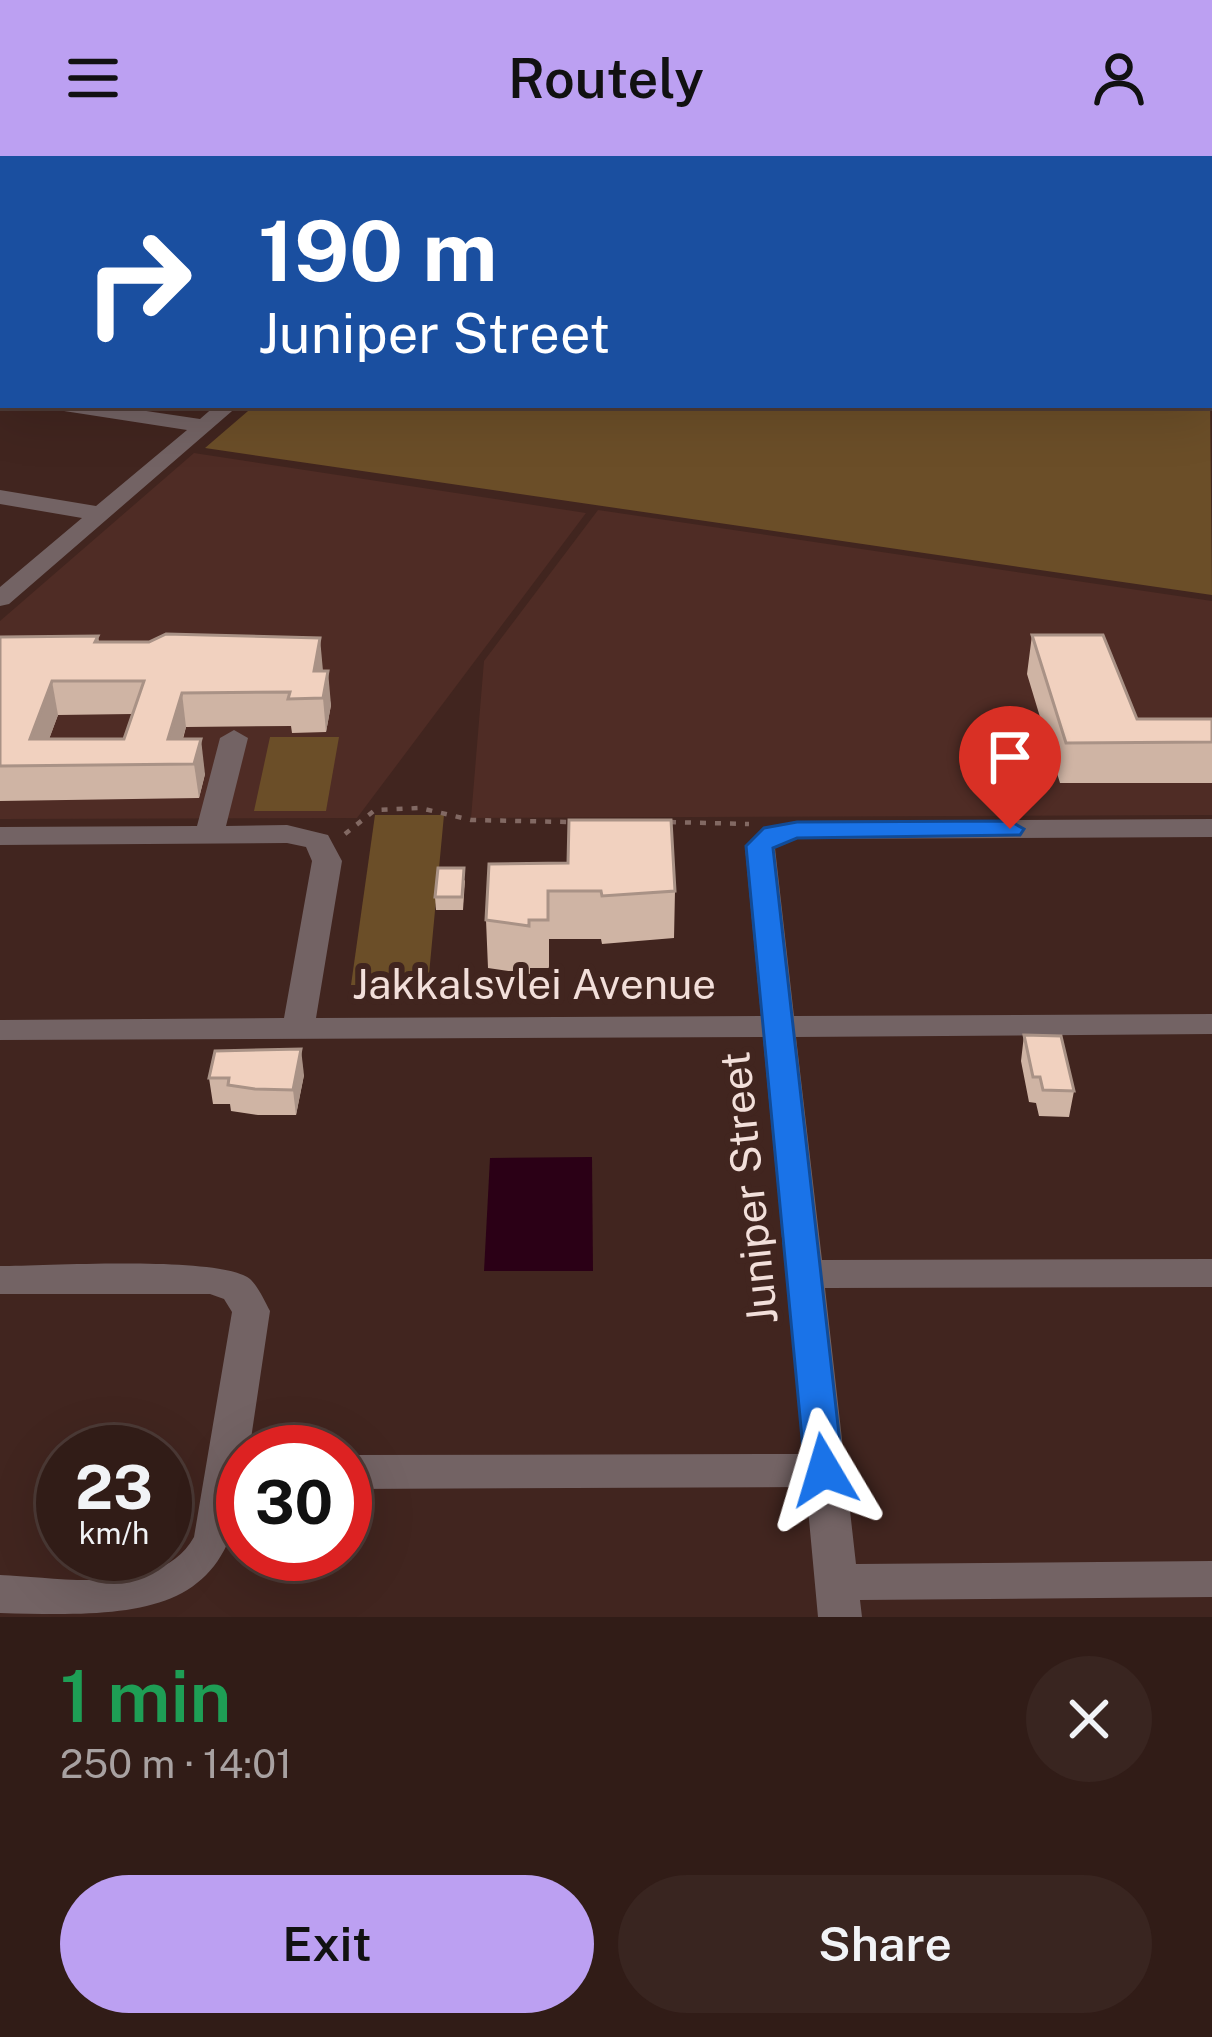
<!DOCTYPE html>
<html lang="en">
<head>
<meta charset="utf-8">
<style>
  body { margin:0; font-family:"Public Sans",sans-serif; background:#392520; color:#f1f3f6; height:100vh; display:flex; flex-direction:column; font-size:45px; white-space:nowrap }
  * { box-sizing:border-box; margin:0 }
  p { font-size:39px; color:#a8a1a1 }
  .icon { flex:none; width:66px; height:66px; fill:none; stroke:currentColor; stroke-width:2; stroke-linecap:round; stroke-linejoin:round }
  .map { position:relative; height:1461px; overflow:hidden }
  .panel { display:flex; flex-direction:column; background:#311c17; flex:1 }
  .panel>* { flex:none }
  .hud { position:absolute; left:0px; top:0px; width:1212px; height:252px; box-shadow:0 12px 48px #0002,0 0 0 3px #4c3a36; background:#1a4fa0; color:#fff; overflow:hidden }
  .speed { position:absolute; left:36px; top:1269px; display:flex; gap:24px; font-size:60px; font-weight:700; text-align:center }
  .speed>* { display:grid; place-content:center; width:156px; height:156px; border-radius:50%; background:#311c17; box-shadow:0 12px 48px #0002,0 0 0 3px #4c3a36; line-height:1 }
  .speed small { font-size:30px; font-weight:400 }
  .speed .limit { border:18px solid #d22; background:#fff; color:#111 }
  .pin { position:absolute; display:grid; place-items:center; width:102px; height:102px; color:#fff; margin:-123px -51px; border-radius:50% 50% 50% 0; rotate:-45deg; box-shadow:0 0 12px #0007 }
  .pin .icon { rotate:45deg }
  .me { position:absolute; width:132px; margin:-66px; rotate:353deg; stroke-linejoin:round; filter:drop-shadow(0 0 9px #0008) }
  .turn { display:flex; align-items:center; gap:42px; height:252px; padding:0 60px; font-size:54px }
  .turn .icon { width:156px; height:156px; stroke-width:2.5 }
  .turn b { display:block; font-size:84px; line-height:102px }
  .round { display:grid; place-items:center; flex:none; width:126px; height:126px; border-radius:63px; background:#392520 }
  .summary { display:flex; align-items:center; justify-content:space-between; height:204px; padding:0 60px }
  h1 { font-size:72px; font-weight:600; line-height:90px; color:#1e9e55 }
  .action { display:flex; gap:24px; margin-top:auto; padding:24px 60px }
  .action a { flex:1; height:138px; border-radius:72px; background:#bca0f2; color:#111; font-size:48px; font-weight:600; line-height:138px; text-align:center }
  .action a+a { background:#392520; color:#f1f3f6 }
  header { display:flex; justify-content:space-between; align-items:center; height:156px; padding:0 60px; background:#bca0f2; color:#111; font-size:54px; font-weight:600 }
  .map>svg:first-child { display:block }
</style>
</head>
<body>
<header><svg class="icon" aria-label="menu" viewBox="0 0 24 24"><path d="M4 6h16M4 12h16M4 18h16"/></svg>Routely<svg class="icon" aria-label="person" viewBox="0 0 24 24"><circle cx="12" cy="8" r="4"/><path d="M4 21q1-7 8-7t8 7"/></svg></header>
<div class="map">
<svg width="1212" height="1461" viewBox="0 0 1212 1461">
  <rect width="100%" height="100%" fill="#41251f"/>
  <g fill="#4f2c25">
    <path d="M 194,297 L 586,357 L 357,662 L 0,663 L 0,465 Z"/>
    <path d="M 598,354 L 1212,445 L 1212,659 L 471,662 L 484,505 Z"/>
  </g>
  <g fill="#6b4e28">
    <path d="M 1209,139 L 1212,439 L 205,292 L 255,249 L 1209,249 Z"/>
    <path d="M 270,581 L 339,581 L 326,655 L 254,655 Z"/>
    <path d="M 375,659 L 444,659 L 428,829 L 351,829 Z"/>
  </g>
  <path fill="#2b0016" d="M 592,1001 L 593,1115 L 484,1115 L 490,1002 Z"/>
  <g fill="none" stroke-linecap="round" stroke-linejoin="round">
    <g stroke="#826963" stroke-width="4.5" stroke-dasharray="6 9" stroke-linecap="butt">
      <path d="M 670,666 L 749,668"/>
      <path d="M 345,678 L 375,654 L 420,652 L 471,664 L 569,666"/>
    </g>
    <g fill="#736364" fill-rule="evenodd">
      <path d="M 601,0 L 645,0 L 647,3 L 603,3 Z"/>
      <path d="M 1076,0 L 1117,0 L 1119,3 L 1078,3 Z"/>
      <rect x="1209" y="9" width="3" height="10"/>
      <rect x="0" y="14" width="3" height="10"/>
      <rect x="1209" y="67" width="3" height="10"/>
      <rect x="1209" y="128" width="3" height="12"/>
      <path d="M 0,233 L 3,234 L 3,246 L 0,245 Z"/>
      <path d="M 54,249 L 106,249 L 200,263 L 216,249 L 239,249 L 9,448 L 0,450 L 0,431 L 82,362 L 0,348 L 0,334 L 96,350 L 187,274 L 64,255 Z"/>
      <path d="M 234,574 L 248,582 L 226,670 L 287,669 L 328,679 L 342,705 L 316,862 L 761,860 L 745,690 L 764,672 L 797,665 L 1212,663 L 1212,681 L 797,683 L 775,692 L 794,860 L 1212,858 L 1212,878 L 796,881 L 822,1104 L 1212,1103 L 1212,1131 L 825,1132 L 856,1408 L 1212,1405 L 1212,1441 L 860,1444 L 862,1461 L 818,1461 L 806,1331 L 345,1333 L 345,1299 L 803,1298 L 763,881 L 0,884 L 0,864 L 284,862 L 312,705 L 306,691 L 287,687 L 0,689 L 0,671 L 197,670 L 220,582 Z"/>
      <path d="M 0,1110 C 46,1110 220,1099 250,1123 C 258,1130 265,1146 270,1155 L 249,1296 L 243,1296 C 243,1461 146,1461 0,1457 L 0,1419 C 59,1421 160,1442 194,1381 L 232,1156 L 224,1143 L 210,1138 L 0,1138 Z"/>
    </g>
  </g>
  <g fill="#cfb4a4" fill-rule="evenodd">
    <path d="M 1032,479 L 1137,563 L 1212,563 L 1212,627 L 1060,627 L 1027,518 Z"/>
    <path d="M 98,480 L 99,486 L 323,515 L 331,549 L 326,576 L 292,577 L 291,570 L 186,571 L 183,583 L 205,618 L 199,642 L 0,645 L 0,481 ZM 132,558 L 124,583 L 49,583 L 58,559 Z"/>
    <path d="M 568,707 L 675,735 L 674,782 L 602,788 L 601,783 L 549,783 L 549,812 L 530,812 L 530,818 L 488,812 L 486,764 Z"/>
    <path d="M 465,724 L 463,754 L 436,754 L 435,741 Z"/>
    <path d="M 1024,879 L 1074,935 L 1069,961 L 1039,960 L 1036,947 L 1029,946 L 1021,905 Z"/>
    <path d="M 304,919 L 296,959 L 258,959 L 231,955 L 230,948 L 213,948 L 209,922 Z"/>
  </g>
  <g fill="#a99286">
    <path d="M 320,482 L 323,515 L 314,515 Z"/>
    <path d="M 328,515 L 331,549 L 326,576 L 323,542 Z"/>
    <path d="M 52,525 L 58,559 L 39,610 L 30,583 Z"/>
    <path d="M 182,537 L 186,571 L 175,608 L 168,583 Z"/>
    <path d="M 201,583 L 205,618 L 199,642 L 194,608 Z"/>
    <path d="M 301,893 L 304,919 L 296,959 L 293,934 Z"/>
  </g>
  <g fill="#f1d1bf" stroke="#a99286" stroke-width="3" fill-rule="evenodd">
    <path d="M 166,478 L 320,482 L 314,515 L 328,515 L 323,542 L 288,543 L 290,536 L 182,537 L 168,583 L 201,583 L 194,608 L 0,610 L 0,481 L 98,480 L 95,486 L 149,486 ZM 52,525 L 144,525 L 124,583 L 30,583 Z"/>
    <path d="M 1032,479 L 1103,479 L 1137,563 L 1212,563 L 1212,586 L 1066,587 Z"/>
    <path d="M 569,664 L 671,664 L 675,735 L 602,740 L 601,735 L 548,735 L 548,764 L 529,764 L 529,770 L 486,764 L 489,708 L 568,707 Z"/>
    <path d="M 438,712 L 464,712 L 462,741 L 435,741 Z"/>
    <path d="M 1024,879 L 1061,880 L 1074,935 L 1043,934 L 1040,921 L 1033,921 Z"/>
    <path d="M 301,893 L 293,934 L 255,933 L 228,929 L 229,922 L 209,922 L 215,895 Z"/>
  </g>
  <path fill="#1a73e8" stroke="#114b97" stroke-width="3" d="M 1010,665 L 1024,673 L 1020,679 L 797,682 L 773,692 L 843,1314 L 837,1325 L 824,1329 L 811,1325 L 805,1314 L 746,690 L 764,672 L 797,666 Z"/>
  <g text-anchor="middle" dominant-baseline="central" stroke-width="12" stroke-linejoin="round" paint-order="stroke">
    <g font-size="42" fill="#f2dfda" stroke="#41251f">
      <text x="534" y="827">Jakkalsvlei Avenue</text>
      <text transform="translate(748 1032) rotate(-96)">Juniper Street</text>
    </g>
  </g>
</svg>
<div class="speed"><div>23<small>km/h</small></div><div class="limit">30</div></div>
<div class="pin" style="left:1010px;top:673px;background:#d93025"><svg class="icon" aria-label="arrive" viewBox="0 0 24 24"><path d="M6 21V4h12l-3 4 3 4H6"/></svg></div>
<svg class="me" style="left:824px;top:1314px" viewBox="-20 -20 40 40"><path d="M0-17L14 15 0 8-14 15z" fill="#1a73e8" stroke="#fff" stroke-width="4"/></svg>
<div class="hud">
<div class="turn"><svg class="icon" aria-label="right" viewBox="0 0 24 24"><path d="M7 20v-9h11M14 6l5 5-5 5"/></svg><div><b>190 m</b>Juniper Street</div></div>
</div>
</div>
<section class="panel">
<div class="summary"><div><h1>1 min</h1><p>250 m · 14:01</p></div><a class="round"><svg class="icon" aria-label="close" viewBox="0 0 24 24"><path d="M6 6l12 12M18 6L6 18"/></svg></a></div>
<div class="action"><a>Exit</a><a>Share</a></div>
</section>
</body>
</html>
